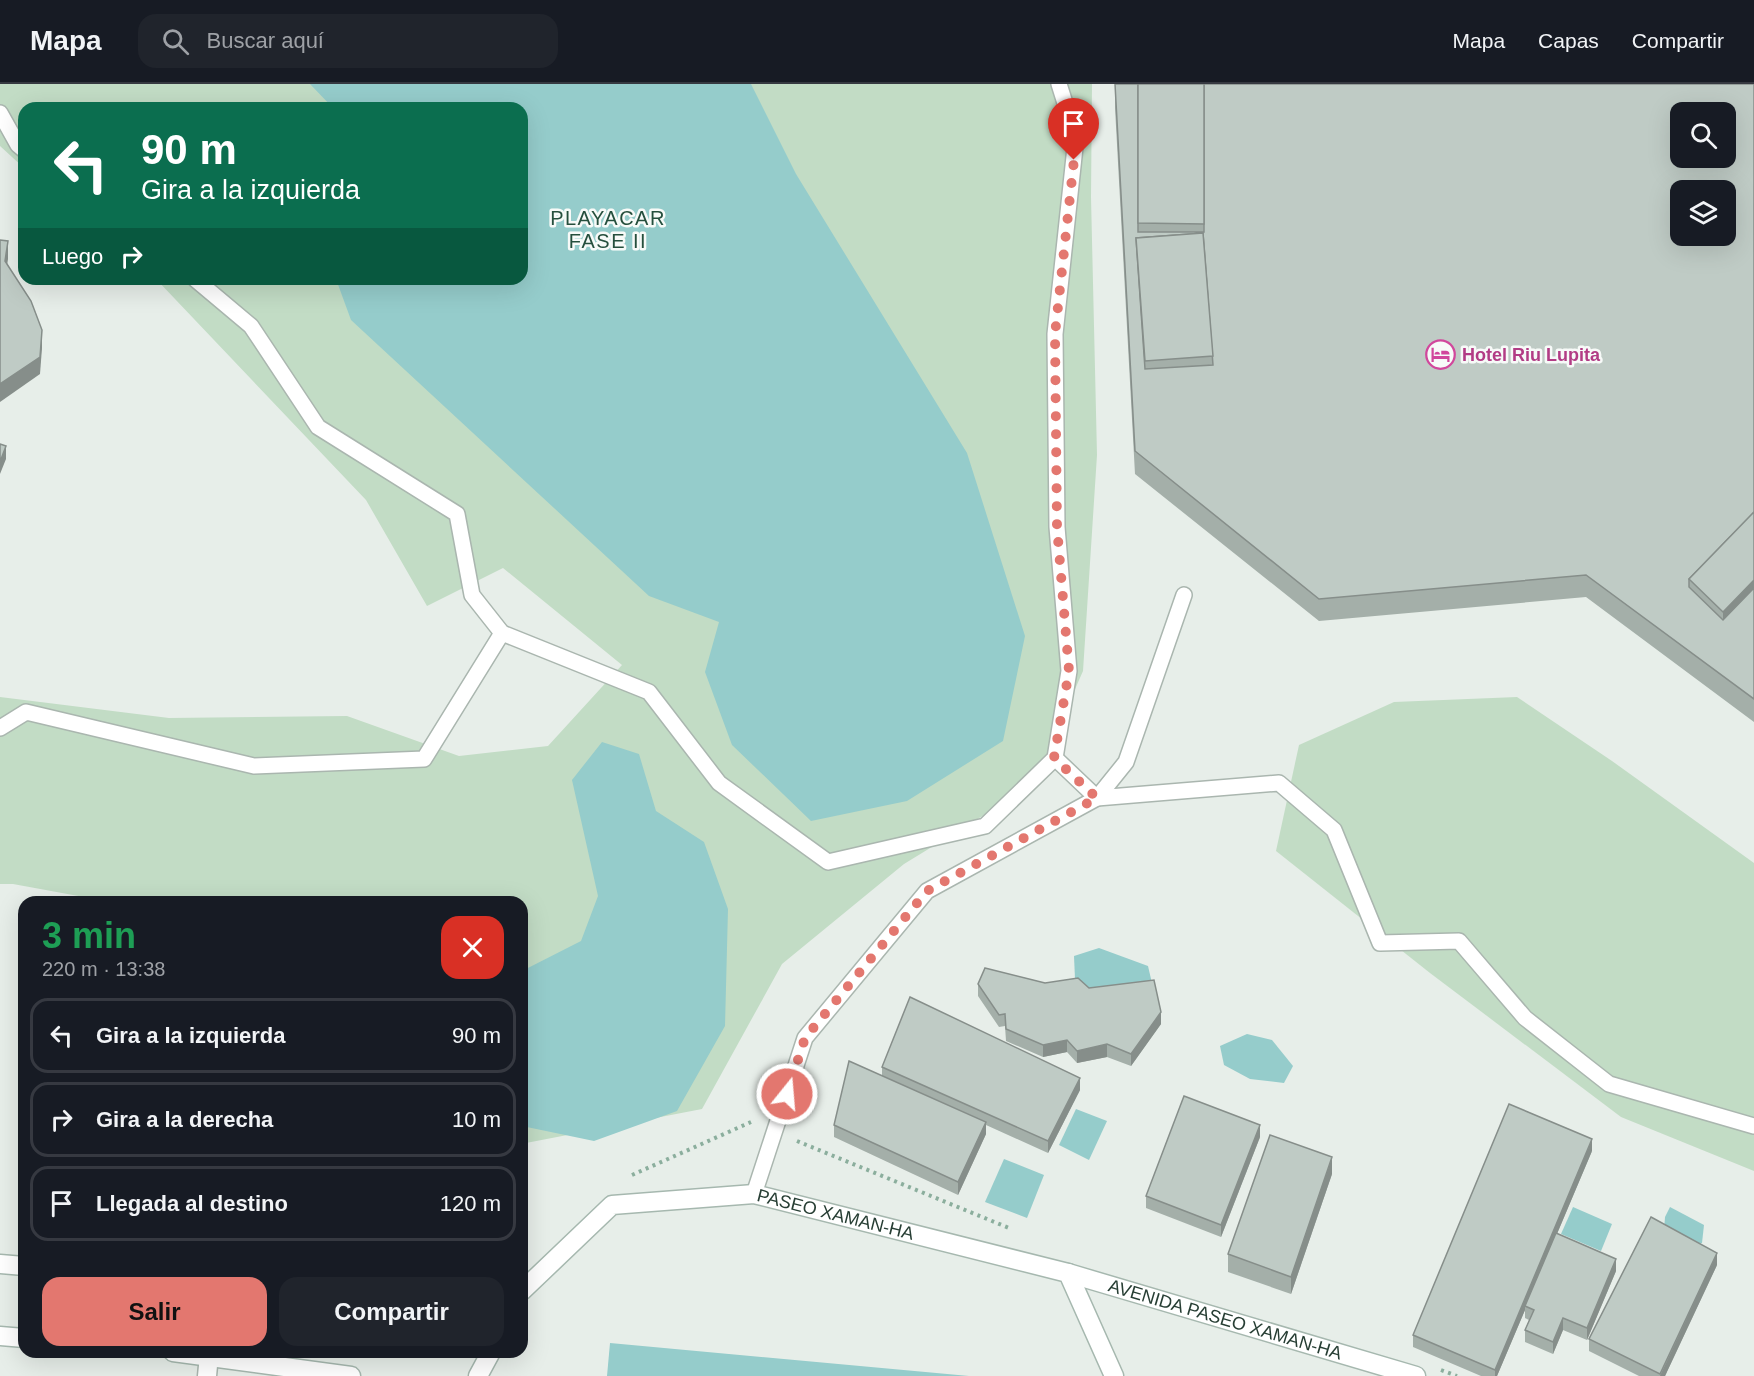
<!DOCTYPE html>
<html lang="es">
<head>
<meta charset="utf-8">
<style>
  body { margin:0; font-family:Helvetica,sans-serif; background:#20242c; color:#f1f3f6; height:100vh; display:flex; flex-direction:column; font-size:22px; white-space:nowrap }
  * { box-sizing:border-box; margin:0 }
  p { font-size:20px; color:#9ea1a6 }
  .icon { flex:none; width:33px; height:33px; fill:none; stroke:currentColor; stroke-width:2; stroke-linecap:round; stroke-linejoin:round }
  .map { position:relative; flex:1; overflow:hidden }
  .sheet { position:absolute; left:18px; top:812px; width:510px; height:462px; display:flex; flex-direction:column; background:#171b24; border-radius:18px; box-shadow:0 6px 24px #0002 }
  .sheet>* { flex:none }
  .guide { position:absolute; left:18px; top:18px; width:510px; height:183px; border-radius:18px; box-shadow:0 6px 24px #0002; background:#0b6e4f; color:#fff; overflow:hidden }
  .buttons { position:absolute; left:1670px; top:18px; display:grid; gap:12px }
  .buttons a { display:grid; place-items:center; width:66px; height:66px; border-radius:12px; background:#171b24; box-shadow:0 6px 24px #0002; font-size:30px }
  .pin { position:absolute; display:grid; place-items:center; width:51px; height:51px; color:#fff; margin:-62px -26px; border-radius:50% 50% 50% 0; rotate:-45deg; box-shadow:0 0 6px #0007 }
  .pin .icon { rotate:45deg }
  .me { position:absolute; width:66px; margin:-33px; rotate:17deg; stroke-linejoin:round; filter:drop-shadow(0 0 4px #0008) }
  .turn { display:flex; align-items:center; gap:21px; height:126px; padding:0 24px; font-size:27px }
  .turn .icon { width:78px; height:78px; stroke-width:2.5 }
  .turn b { display:block; font-size:42px; line-height:51px }
  .then { display:flex; align-items:center; height:57px; padding:0 24px; background:#0003; gap:12px; font-size:22px }
  .round { display:grid; place-items:center; flex:none; width:63px; height:63px; border-radius:18px; background:#20242c }
  .head { display:flex; align-items:center; justify-content:space-between; height:102px; padding:0 24px }
  h1 { font-size:36px; font-weight:600; line-height:45px; color:#1e9e55 }
  .action { display:flex; gap:12px; margin-top:auto; padding:12px 24px }
  .action a { flex:1; height:69px; border-radius:18px; background:#e3776f; color:#111; font-size:24px; font-weight:600; line-height:69px; text-align:center }
  .action a+a { background:#20242c; color:#f1f3f6 }
  ul { padding:0; list-style:none }
  li { display:flex; align-items:center; gap:18px; height:75px; margin:0 12px 9px; padding:0 12px; border:3px solid #363941; border-radius:18px }
  li div { flex:1 }
  li b { display:block; font-size:22px }
  li em { font-style:normal }
  header { display:flex; align-items:center; gap:36px; box-sizing:border-box; height:84px; padding:0 30px; background:#171b24; border-bottom:2px solid #363941 }
  header strong { font-size:28px }
  nav { display:flex; gap:33px; margin-inline-start:auto; font-size:21px }
  .search { width:420px; height:54px; background:#20242c; display:flex; align-items:center; gap:15px; box-sizing:border-box; padding:0 21px; border-radius:18px; color:#9ea1a6; font-size:22px }
  .map>svg:first-child { display:block }
</style>
</head>
<body>
<header>
<strong>Mapa</strong>
<div class="search"><svg class="icon" aria-label="search" viewBox="0 0 24 24"><circle cx="10" cy="10" r="6"/><path d="M15 15l6 6"/></svg>Buscar aquí</div>
<nav><a>Mapa</a><a>Capas</a><a>Compartir</a></nav>
</header>
<div class="map">
<svg width="1754" height="1292" viewBox="0 0 1754 1292">
  <rect width="100%" height="100%" fill="#e7eee9"/>
  <g fill="#c2dcc5">
    <path d="M 0,0 L 1092,0 L 1091,113 L 1097,371 L 1083,587 L 1033,701 L 904,780 L 782,880 L 702,1025 L 526,1059 L 522,1057 L 522,818 L 111,818 L 13,800 L 0,800 L 0,613 L 169,634 L 347,632 L 459,672 L 548,662 L 622,581 L 503,484 L 427,522 L 366,416 L 156,195 L 522,195 L 522,24 L 24,24 L 24,84 L 0,62 Z"/>
    <path d="M 1517,613 L 1612,677 L 1754,779 L 1754,1087 L 1621,1033 L 1430,889 L 1276,767 L 1299,661 L 1394,618 Z"/>
  </g>
  <g fill="#95cccb">
    <path d="M 310,0 L 751,0 L 796,90 L 967,369 L 1025,552 L 1003,657 L 907,717 L 811,737 L 732,661 L 705,588 L 719,538 L 649,512 L 351,236 L 336,195 L 522,195 L 522,24 L 333,24 Z"/>
    <path d="M 602,658 L 639,670 L 656,727 L 704,758 L 728,825 L 725,942 L 677,1027 L 594,1057 L 522,1042 L 522,887 L 581,857 L 598,812 L 572,696 Z"/>
    <path d="M 1099,864 L 1148,882 L 1154,908 L 1089,916 L 1075,895 L 1074,872 Z"/>
    <path d="M 1247,950 L 1272,956 L 1293,982 L 1284,999 L 1250,995 L 1224,981 L 1220,962 Z"/>
    <path d="M 1076,1025 L 1107,1037 L 1089,1076 L 1059,1061 Z"/>
    <path d="M 1004,1075 L 1044,1091 L 1027,1134 L 985,1118 Z"/>
    <path d="M 1573,1123 L 1612,1140 L 1601,1167 L 1561,1150 Z"/>
    <path d="M 1670,1123 L 1704,1141 L 1702,1159 L 1689,1162 L 1664,1147 L 1665,1133 Z"/>
    <path d="M 610,1259 L 969,1292 L 607,1292 Z"/>
  </g>
  <g fill="none" stroke-linecap="round" stroke-linejoin="round">
    <defs>
      <g id="lane">
        <path d="M 0,29 L 18,61 L 24,66"/>
        <path d="M 195,195 L 251,242 L 318,343 L 457,430 L 472,511 L 502,549 L 649,608 L 719,699 L 828,778 L 985,742 L 1055,674 L 1097,714 L 1279,699 L 1334,746 L 1380,859 L 1459,857 L 1525,934 L 1609,1000 L 1754,1042"/>
        <path d="M 0,644 L 26,628 L 254,682 L 424,675 L 502,549"/>
        <path d="M 1055,674 L 1069,587 L 1057,443 L 1055,250 L 1076,54 L 1059,0"/>
        <path d="M 754,1110 L 805,954 L 927,807 L 1097,714 L 1126,678 L 1184,511"/>
      </g>
      <path id="street" d="M 207,1292 L 209,1271"/>
      <g id="secondary">
        <path d="M 0,1180 L 24,1182"/>
        <path id="s1" d="M 1068,1189 L 1416,1292"/>
        <path id="s2" d="M 522,1207 L 612,1121 L 754,1110 L 1068,1189 L 1114,1292"/>
        <path d="M 0,1252 L 24,1254"/>
        <path d="M 173,1268 L 351,1292"/>
        <path d="M 478,1292 L 491,1268"/>
      </g>
    </defs>
    <use href="#lane" stroke="#aab6af" stroke-width="18"/>
    <use href="#street" stroke="#aab6af" stroke-width="21"/>
    <use href="#secondary" stroke="#a6b8af" stroke-width="21"/>
    <g stroke="#8bae9d" stroke-width="4" stroke-dasharray="3 4.5" stroke-linecap="butt">
      <path d="M 797,1057 L 1009,1144"/>
      <path d="M 632,1091 L 751,1038"/>
      <path d="M 1441,1286 L 1457,1292"/>
    </g>
    <use href="#lane" stroke="#fff" stroke-width="15"/>
    <use href="#street" stroke="#fff" stroke-width="18"/>
    <use href="#secondary" stroke="#fff" stroke-width="18"/>
  </g>
  <g fill="#a4afa9">
    <path d="M 1115,0 L 1754,0 L 1754,638 L 1586,513 L 1319,537 L 1135,390 L 1115,24 Z"/>
    <path d="M 1045,899 L 1089,904 L 1161,940 L 1131,982 L 1107,973 L 1077,979 L 1067,968 L 1043,973 L 1006,957 L 1005,942 L 999,943 L 978,912 L 978,900 Z"/>
    <path d="M 882,983 L 1080,1006 L 1048,1069 L 986,1041 L 986,1050 L 958,1111 L 834,1053 L 834,1041 L 882,992 Z"/>
    <path d="M 1260,1053 L 1221,1153 L 1146,1124 L 1146,1112 Z"/>
    <path d="M 1592,1067 L 1557,1150 L 1616,1187 L 1587,1256 L 1563,1246 L 1553,1270 L 1525,1258 L 1525,1246 L 1529,1236 L 1525,1234 L 1525,1226 L 1497,1292 L 1481,1292 L 1413,1263 L 1413,1251 Z"/>
    <path d="M 1332,1090 L 1291,1210 L 1228,1188 L 1228,1170 Z"/>
    <path d="M 1717,1181 L 1665,1292 L 1639,1292 L 1589,1267 L 1589,1255 Z"/>
  </g>
  <g fill="#868e8a">
    <path d="M 8,157 L 8,175 L 5,195 L 5,177 Z"/>
    <path d="M 42,246 L 42,264 L 40,290 L 0,318 L 0,300 Z"/>
    <path d="M 6,362 L 6,375 L 0,390 L 0,378 Z"/>
    <path d="M 1754,496 L 1754,527 L 1723,559 L 1723,528 Z"/>
    <path d="M 1161,928 L 1161,940 L 1131,982 L 1131,970 Z"/>
    <path d="M 1067,956 L 1067,968 L 1043,973 L 1043,961 Z"/>
    <path d="M 1107,960 L 1107,973 L 1077,979 L 1077,967 Z"/>
    <path d="M 1080,994 L 1080,1006 L 1048,1069 L 1048,1057 Z"/>
    <path d="M 986,1038 L 986,1050 L 958,1111 L 958,1098 Z"/>
    <path d="M 1260,1041 L 1260,1053 L 1221,1153 L 1221,1141 Z"/>
    <path d="M 1592,1055 L 1592,1067 L 1526,1223 L 1525,1222 L 1525,1226 L 1497,1292 L 1495,1292 L 1495,1286 Z"/>
    <path d="M 1332,1073 L 1332,1090 L 1291,1210 L 1291,1193 Z"/>
    <path d="M 1717,1169 L 1717,1181 L 1665,1292 L 1660,1292 Z"/>
    <path d="M 1616,1175 L 1616,1187 L 1587,1256 L 1587,1244 Z"/>
    <path d="M 1563,1234 L 1563,1246 L 1553,1270 L 1553,1258 Z"/>
  </g>
  <g fill="#bfcbc5" stroke="#868e8a" stroke-width="1.5" fill-rule="evenodd">
    <path d="M 1115,0 L 1138,0 L 1138,148 L 1204,148 L 1204,0 L 1754,0 L 1754,428 L 1689,495 L 1689,503 L 1723,536 L 1754,504 L 1754,615 L 1586,491 L 1319,515 L 1135,367 ZM 1680,28 L 1725,28 L 1725,74 L 1680,74 ZM 1680,106 L 1725,106 L 1725,152 L 1680,152 ZM 1203,149 L 1213,281 L 1145,285 L 1136,154 Z"/>
    <path d="M 1138,0 L 1204,0 L 1204,140 L 1138,139 Z"/>
    <path d="M 1203,149 L 1213,272 L 1145,277 L 1136,154 Z"/>
    <path d="M 0,156 L 8,157 L 5,177 L 31,217 L 42,246 L 40,273 L 0,300 Z"/>
    <path d="M 0,360 L 6,362 L 0,378 Z"/>
    <path d="M 1754,428 L 1754,496 L 1723,528 L 1689,495 Z"/>
    <path d="M 985,884 L 1045,899 L 1078,894 L 1089,904 L 1154,896 L 1161,928 L 1131,970 L 1107,960 L 1077,967 L 1067,956 L 1043,961 L 1006,945 L 1005,930 L 999,931 L 978,900 Z"/>
    <path d="M 910,913 L 1080,994 L 1048,1057 L 882,983 Z"/>
    <path d="M 849,977 L 986,1038 L 958,1098 L 834,1041 Z"/>
    <path d="M 1184,1012 L 1260,1041 L 1221,1141 L 1146,1112 Z"/>
    <path d="M 1509,1020 L 1592,1055 L 1495,1286 L 1413,1251 Z"/>
    <path d="M 1270,1051 L 1332,1073 L 1291,1193 L 1228,1170 Z"/>
    <path d="M 1651,1133 L 1717,1169 L 1660,1290 L 1589,1255 Z"/>
    <path d="M 1556,1149 L 1616,1175 L 1587,1244 L 1563,1234 L 1553,1258 L 1525,1246 L 1534,1226 L 1525,1222 Z"/>
  </g>
  <g fill="none" stroke-linecap="round" stroke-linejoin="round">
    <path stroke="#e3776f" stroke-width="10" stroke-dasharray="0 18" d="M 787,1010 L 805,954 L 927,807 L 1097,714 L 1054,674 L 1069,587 L 1057,443 L 1055,250 L 1074,76"/>
  </g>
  <defs>
    <symbol id="hotel-ring" viewBox="-11 -11 22 22"><circle r="9.5" fill="#f7faf8" stroke="#d1479c" stroke-width="1.5"/><path d="M-6-4.5h1.5V1H6V5H4.5V3h-9V5H-6ZM-4 0a1.8 1.8 0 1 1 3.6 0ZM.5 0V-2.5h3Q6-2.5 6 0Z" fill="#d1479c"/></symbol>
  </defs>
  <g fill-rule="evenodd">
    <use href="#hotel-ring" x="1424" y="254" width="33" height="33"/>
  </g>
  <g text-anchor="middle" dominant-baseline="central" stroke-width="5" stroke-linejoin="round" paint-order="stroke">
    <g font-size="18" font-weight="bold" fill="#b23c85" stroke="#f7faf8" text-anchor="start">
      <text x="1462" y="271">Hotel Riu Lupita</text>
    </g>
    <g font-size="18" fill="#273e34" stroke="#f7faf8">
      <text stroke="none"><textPath href="#s2" startOffset="351">PASEO XAMAN-HA</textPath></text>
      <text stroke="none"><textPath href="#s1" startOffset="164">AVENIDA PASEO XAMAN-HA</textPath></text>
    </g>
    <g font-size="20" letter-spacing="1.5" fill="#254f3d" stroke="#f7faf8">
      <text x="608" y="134">PLAYACAR<tspan x="608" dy="23">FASE II</tspan></text>
    </g>
  </g>
</svg>
<div class="buttons">
<a><svg class="icon" aria-label="search" viewBox="0 0 24 24"><circle cx="10" cy="10" r="6"/><path d="M15 15l6 6"/></svg></a>
<a><svg class="icon" aria-label="layers" viewBox="0 0 24 24"><path d="M12 4l9 5-9 5-9-5zM3 14l9 5 9-5"/></svg></a>
</div>
<div class="pin" style="left:1074px;top:76px;background:#d93025"><svg class="icon" aria-label="arrive" viewBox="0 0 24 24"><path d="M6 21V4h12l-3 4 3 4H6"/></svg></div>
<svg class="me" style="left:787px;top:1010px" viewBox="-20 -20 40 40"><circle r="17" fill="#e3776f" stroke="#fff" stroke-width="3"/><path d="M0-11L8 9 0 5-8 9z" fill="#fff"/></svg>
<div class="guide">
<div class="turn"><svg class="icon" aria-label="left" viewBox="0 0 24 24"><path d="M17 20v-9H6M10 6l-5 5 5 5"/></svg><div><b>90 m</b>Gira a la izquierda</div></div>
<div class="then">Luego<svg class="icon" aria-label="right" viewBox="0 0 24 24"><path d="M7 20v-9h11M14 6l5 5-5 5"/></svg></div>
</div>
<section class="sheet">
<div class="head"><div><h1>3 min</h1><p>220 m · 13:38</p></div><a class="round" style="background:#d93025;color:#fff"><svg class="icon" aria-label="close" viewBox="0 0 24 24"><path d="M6 6l12 12M18 6L6 18"/></svg></a></div>
<ul>
<li><svg class="icon" aria-label="left" viewBox="0 0 24 24"><path d="M17 20v-9H6M10 6l-5 5 5 5"/></svg><div><b>Gira a la izquierda</b></div><em>90 m</em></li>
<li><svg class="icon" aria-label="right" viewBox="0 0 24 24"><path d="M7 20v-9h11M14 6l5 5-5 5"/></svg><div><b>Gira a la derecha</b></div><em>10 m</em></li>
<li><svg class="icon" aria-label="arrive" viewBox="0 0 24 24"><path d="M6 21V4h12l-3 4 3 4H6"/></svg><div><b>Llegada al destino</b></div><em>120 m</em></li>
</ul>
<div class="action"><a>Salir</a><a>Compartir</a></div>
</section>
</div>
</body>
</html>
